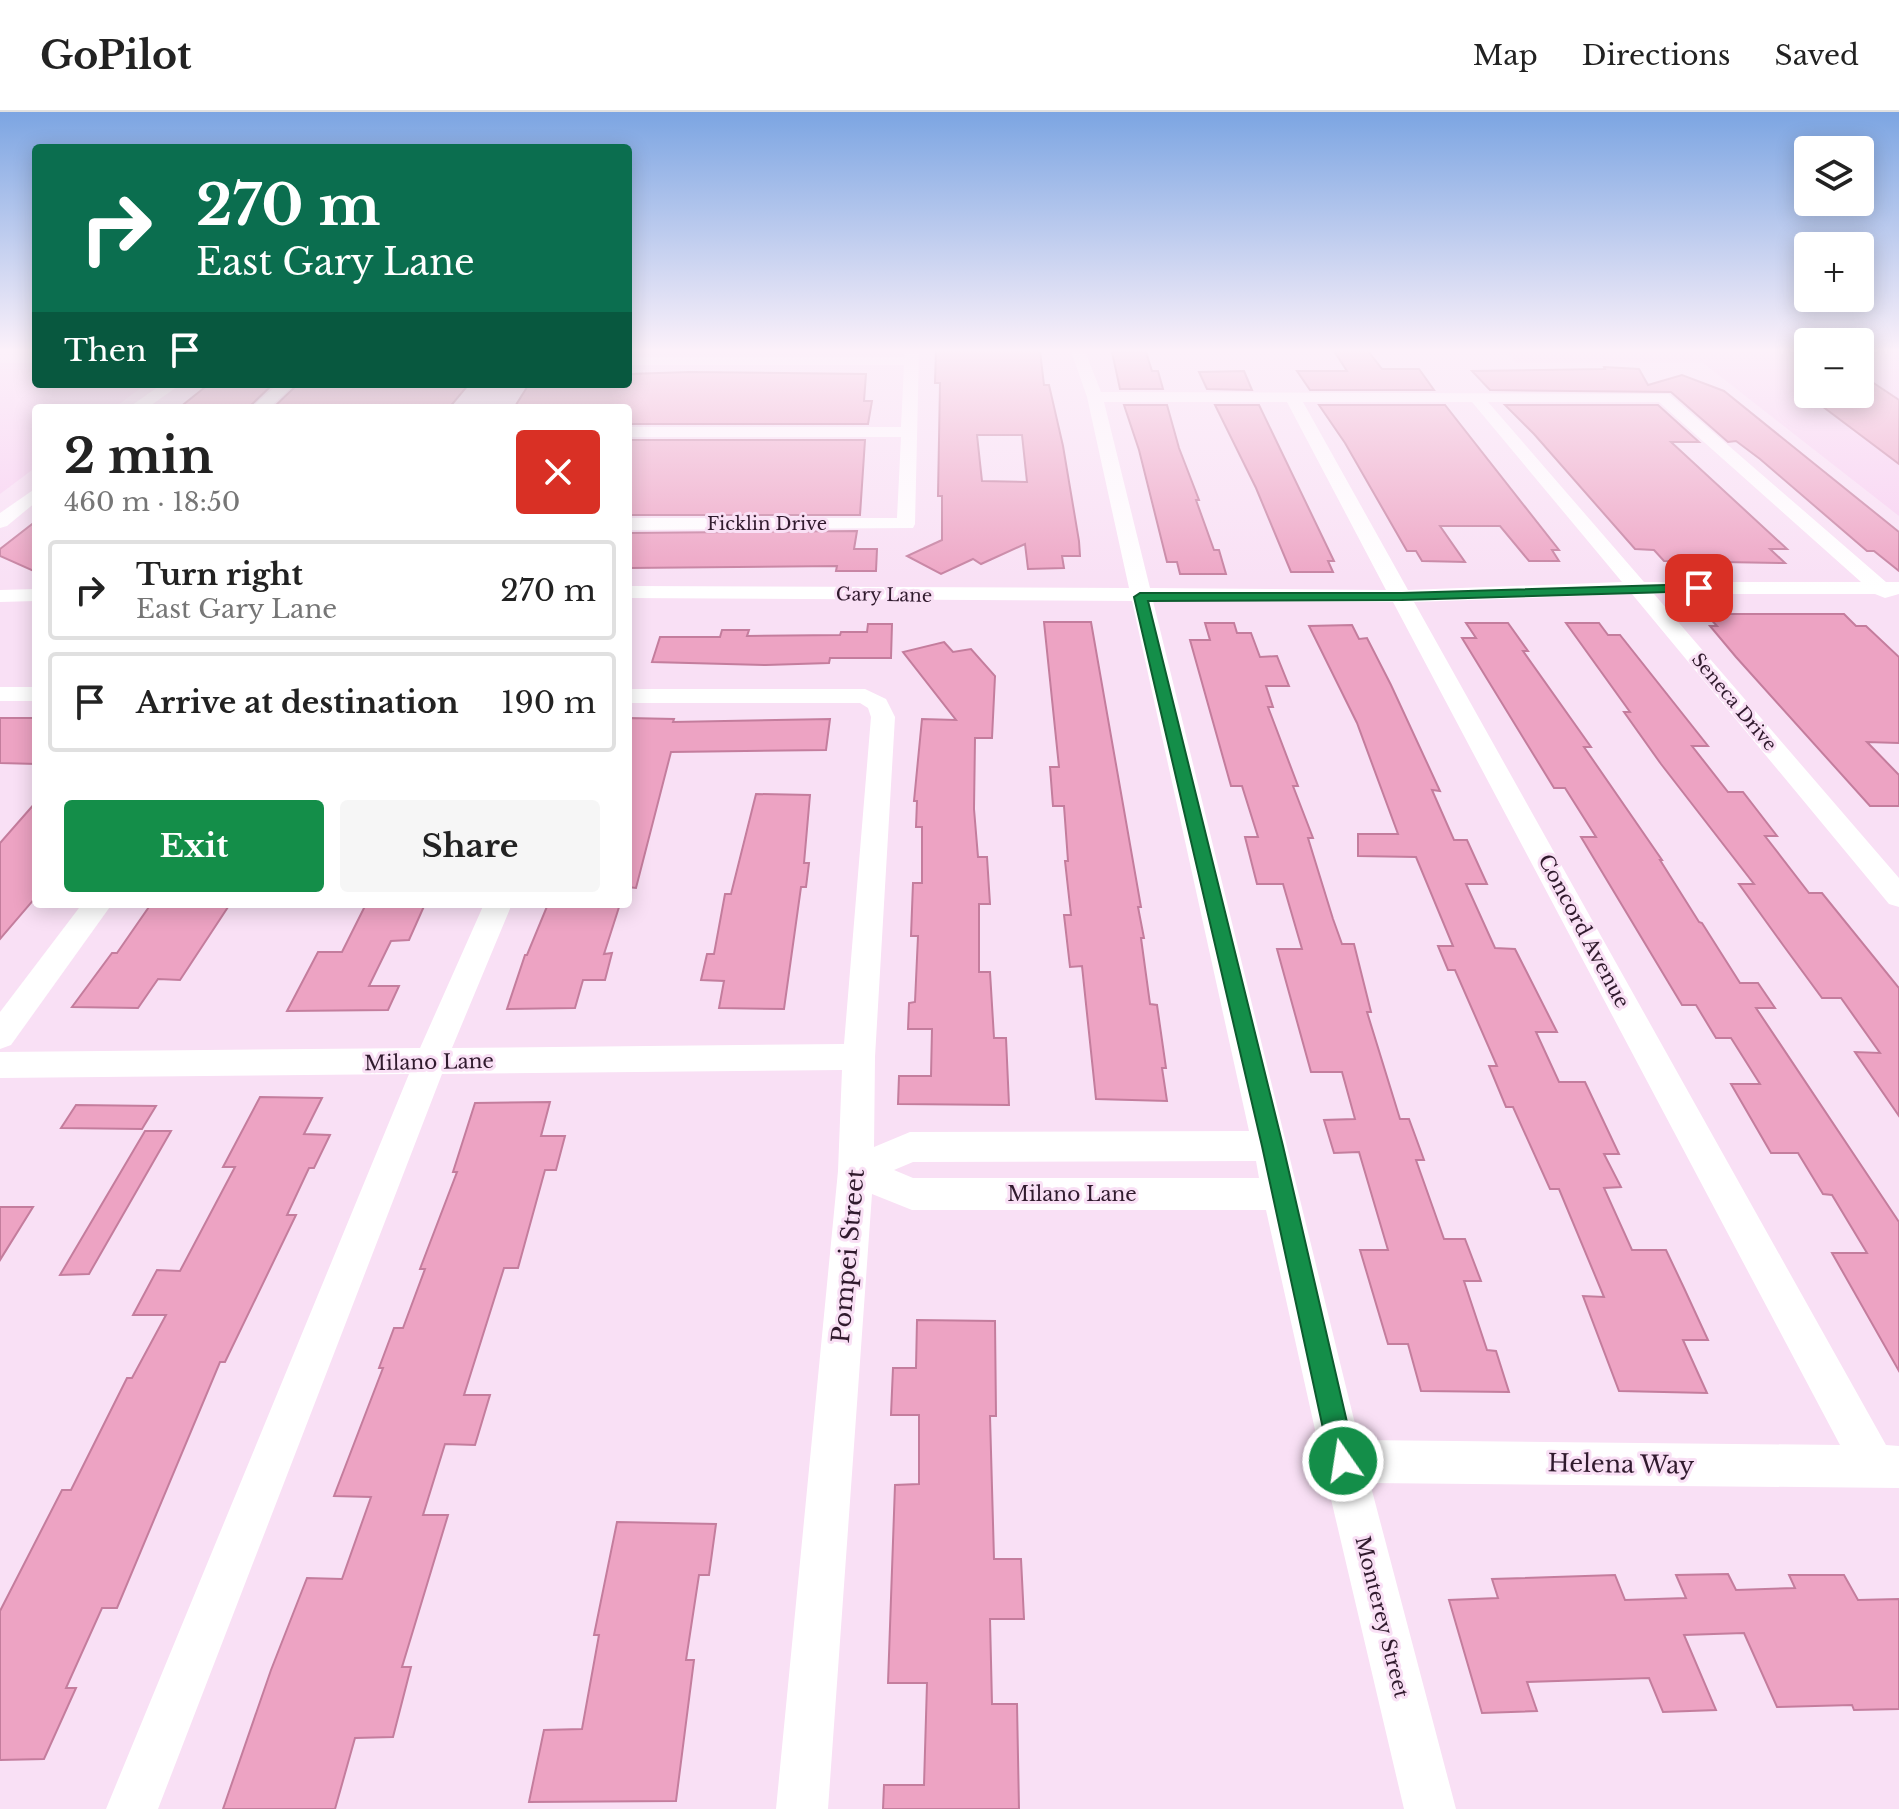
<!DOCTYPE html>
<html lang="en">
<head>
<meta charset="utf-8">
<style>
  body { margin:0; font-family:"Libre Baskerville",serif; background:#f6f6f6; color:#222; height:100vh; display:flex; flex-direction:column; font-size:30px; white-space:nowrap }
  * { box-sizing:border-box; margin:0 }
  p { font-size:26px; color:#767676 }
  .icon { flex:none; width:44px; height:44px; fill:none; stroke:currentColor; stroke-width:2; stroke-linecap:round; stroke-linejoin:round }
  .map { position:relative; flex:1; overflow:hidden }
  .sheet { position:absolute; left:32px; top:292px; width:600px; height:504px; display:flex; flex-direction:column; background:#fff; border-radius:8px; box-shadow:0 4px 20px #0003 }
  .sheet>* { flex:none }
  .hud { position:absolute; left:32px; top:32px; width:600px; height:244px; border-radius:8px; box-shadow:0 4px 20px #0003; background:#0b6e4f; color:#fff; overflow:hidden }
  .buttons { position:absolute; left:1794px; top:24px; display:grid; gap:16px }
  .buttons a { display:grid; place-items:center; width:80px; height:80px; border-radius:8px; background:#fff; box-shadow:0 4px 20px #0003; font-size:40px }
  .pin { position:absolute; display:grid; place-items:center; width:68px; height:68px; color:#fff; margin:-34px; border-radius:16px; box-shadow:0 4px 12px #0006 }
  .me { position:absolute; width:88px; margin:-44px; rotate:347deg; stroke-linejoin:round; filter:drop-shadow(0 0 6px #0008) }
  .turn { display:flex; align-items:center; gap:28px; height:168px; padding:0 32px; font-size:36px }
  .turn .icon { width:104px; height:104px; stroke-width:2.5 }
  .turn b { display:block; font-size:56px; line-height:68px }
  .then { display:flex; align-items:center; height:76px; padding:0 32px; background:#0003; gap:16px; font-size:30px }
  .round { display:grid; place-items:center; flex:none; width:84px; height:84px; border-radius:8px; background:#f6f6f6 }
  .headline { display:flex; align-items:center; justify-content:space-between; height:136px; padding:0 32px }
  h1 { font-size:48px; font-weight:700; line-height:60px }
  .button { display:flex; gap:16px; margin-top:auto; padding:16px 32px }
  .button a { flex:1; height:92px; border-radius:8px; background:#148e49; color:#fff; font-size:32px; font-weight:700; line-height:92px; text-align:center }
  .button a+a { background:#f6f6f6; color:#222 }
  ul { padding:0; list-style:none }
  li { display:flex; align-items:center; gap:24px; height:100px; margin:0 16px 12px; padding:0 16px; border:4px solid #e0e0e0; border-radius:8px }
  li div { flex:1 }
  li b { display:block; font-size:30px }
  li em { font-style:normal }
  header { display:flex; align-items:center; gap:48px; box-sizing:border-box; height:112px; padding:0 40px; background:#fff; border-bottom:2px solid #e0e0e0 }
  header strong { font-size:38px }
  nav { display:flex; gap:44px; margin-inline-start:auto; font-size:28px }
  .map>svg:first-child { display:block }
</style>
</head>
<body>
<header>
<strong>GoPilot</strong>
<nav><a>Map</a><a>Directions</a><a>Saved</a></nav>
</header>
<div class="map">
<svg width="1899" height="1697" viewBox="0 0 1899 1697">
  <rect width="100%" height="100%" fill="#f9e0f5"/>
  <g fill="#f8cff1">
    <path d="M 1505,239 L 1808,239 L 1808,282 L 1860,282 L 1860,239 L 1899,239 L 1899,404 L 1703,251 L 1516,251 Z"/>
    <path d="M 0,251 L 36,251 L 36,272 L 146,272 L 114,296 L 36,296 L 36,355 L 0,382 Z"/>
  </g>
  <g fill="#eda3c3" stroke="#c47d9d" stroke-width="2" fill-rule="evenodd">
    <path d="M 936,239 L 1040,239 L 1044,273 L 1049,273 L 1063,334 L 1079,429 L 1080,444 L 1062,444 L 1064,456 L 1028,457 L 1025,432 L 981,452 L 973,447 L 941,462 L 907,444 L 942,428 L 942,384 L 938,384 L 940,271 L 935,271 ZM 977,323 L 1022,323 L 1027,370 L 982,369 Z"/>
    <path d="M 1334,239 L 1368,239 L 1382,257 L 1419,257 L 1434,278 L 1310,278 L 1297,259 L 1347,259 Z"/>
    <path d="M 1112,240 L 1146,240 L 1152,259 L 1158,259 L 1163,277 L 1120,277 Z"/>
    <path d="M 1604,255 L 1639,257 L 1648,273 L 1682,263 L 1724,279 L 1899,420 L 1899,459 L 1874,439 L 1867,439 L 1760,347 L 1736,329 L 1728,330 L 1671,280 L 1490,278 L 1472,259 L 1605,257 Z"/>
    <path d="M 1244,259 L 1252,278 L 1207,277 L 1199,260 Z"/>
    <path d="M 690,260 L 866,262 L 864,289 L 872,289 L 868,312 L 628,312 L 628,296 L 514,296 L 529,272 L 628,272 L 628,262 Z"/>
    <path d="M 1860,262 L 1899,288 L 1899,352 L 1806,282 L 1860,282 Z"/>
    <path d="M 209,272 L 273,272 L 248,296 L 179,296 Z"/>
    <path d="M 298,272 L 469,272 L 449,296 L 273,296 Z"/>
    <path d="M 1124,293 L 1167,293 L 1179,336 L 1199,388 L 1196,388 L 1214,438 L 1219,438 L 1226,462 L 1180,462 L 1177,450 L 1167,450 L 1139,338 Z"/>
    <path d="M 1215,293 L 1259,293 L 1334,449 L 1328,449 L 1333,460 L 1291,460 L 1256,376 Z"/>
    <path d="M 1319,293 L 1445,293 L 1559,438 L 1552,438 L 1559,449 L 1529,449 L 1500,414 L 1440,414 L 1465,450 L 1422,449 L 1416,439 L 1407,439 L 1345,331 Z"/>
    <path d="M 1505,293 L 1658,293 L 1699,330 L 1671,330 L 1787,437 L 1770,437 L 1785,451 L 1664,449 L 1654,438 L 1635,437 L 1534,322 Z"/>
    <path d="M 628,328 L 865,328 L 860,403 L 628,403 Z"/>
    <path d="M 36,409 L 36,460 L 0,444 L 0,437 Z"/>
    <path d="M 857,419 L 854,437 L 877,437 L 876,459 L 836,459 L 837,454 L 628,456 L 628,421 Z"/>
    <path d="M 1706,502 L 1844,502 L 1856,514 L 1866,514 L 1899,545 L 1899,631 L 1867,630 L 1899,663 L 1899,694 L 1870,694 L 1736,545 L 1710,514 L 1717,514 Z"/>
    <path d="M 1044,510 L 1091,510 L 1141,795 L 1138,795 L 1144,826 L 1141,826 L 1150,892 L 1157,893 L 1166,956 L 1162,956 L 1167,989 L 1096,987 L 1082,854 L 1070,855 L 1064,803 L 1071,803 L 1065,749 L 1068,749 L 1064,694 L 1053,694 L 1050,655 L 1059,655 Z"/>
    <path d="M 1205,511 L 1234,511 L 1237,521 L 1251,521 L 1260,545 L 1277,544 L 1289,574 L 1266,574 L 1273,595 L 1268,595 L 1298,674 L 1293,674 L 1313,726 L 1308,726 L 1333,807 L 1342,832 L 1354,832 L 1371,900 L 1367,900 L 1400,1007 L 1409,1007 L 1424,1048 L 1416,1048 L 1444,1127 L 1465,1127 L 1481,1169 L 1464,1169 L 1487,1238 L 1496,1239 L 1509,1280 L 1421,1279 L 1408,1232 L 1388,1232 L 1360,1138 L 1388,1138 L 1359,1040 L 1334,1041 L 1324,1008 L 1355,1007 L 1342,960 L 1311,960 L 1277,837 L 1302,837 L 1283,772 L 1257,772 L 1245,725 L 1258,725 L 1242,674 L 1231,674 L 1190,528 L 1210,528 Z"/>
    <path d="M 1466,511 L 1508,511 L 1528,539 L 1523,539 L 1591,635 L 1584,635 L 1662,748 L 1660,748 L 1699,810 L 1702,811 L 1740,871 L 1758,871 L 1775,896 L 1756,896 L 1899,1110 L 1899,1259 L 1832,1141 L 1867,1141 L 1832,1083 L 1823,1082 L 1798,1041 L 1771,1041 L 1731,972 L 1760,972 L 1731,926 L 1716,926 L 1696,893 L 1682,893 L 1581,725 L 1596,725 L 1565,676 L 1554,676 L 1462,526 L 1476,526 Z"/>
    <path d="M 1566,511 L 1599,511 L 1608,523 L 1620,523 L 1708,634 L 1692,634 L 1728,680 L 1743,680 L 1777,724 L 1765,724 L 1809,781 L 1822,781 L 1899,876 L 1899,1004 L 1855,940 L 1880,941 L 1841,886 L 1822,886 L 1783,833 L 1739,772 L 1754,772 L 1661,652 L 1624,600 L 1630,600 Z"/>
    <path d="M 868,512 L 892,512 L 891,546 L 830,546 L 829,551 L 766,553 L 652,550 L 660,525 L 720,525 L 722,518 L 749,518 L 747,524 L 840,523 L 841,520 L 867,520 Z"/>
    <path d="M 1352,513 L 1359,527 L 1367,526 L 1391,573 L 1440,679 L 1432,678 L 1454,728 L 1467,728 L 1487,772 L 1466,772 L 1495,836 L 1515,837 L 1557,920 L 1536,920 L 1559,970 L 1585,970 L 1619,1042 L 1604,1042 L 1621,1075 L 1604,1076 L 1632,1138 L 1666,1138 L 1684,1176 L 1708,1228 L 1683,1228 L 1707,1281 L 1619,1279 L 1583,1184 L 1604,1185 L 1559,1077 L 1550,1077 L 1513,995 L 1506,995 L 1489,954 L 1497,954 L 1455,858 L 1448,858 L 1438,834 L 1453,834 L 1416,745 L 1358,744 L 1358,722 L 1398,722 L 1357,611 L 1309,514 Z"/>
    <path d="M 944,530 L 953,540 L 971,537 L 995,564 L 992,626 L 975,626 L 974,697 L 978,745 L 987,745 L 990,792 L 979,792 L 979,860 L 990,860 L 994,926 L 1006,926 L 1009,993 L 898,992 L 899,964 L 931,964 L 932,917 L 908,917 L 909,891 L 915,890 L 918,824 L 911,824 L 913,771 L 922,771 L 922,715 L 916,715 L 917,689 L 914,689 L 922,607 L 956,608 L 903,540 Z"/>
    <path d="M 0,606 L 36,606 L 36,652 L 0,651 Z"/>
    <path d="M 628,606 L 674,607 L 673,610 L 830,607 L 826,638 L 671,640 L 636,776 L 628,775 Z"/>
    <path d="M 756,682 L 810,683 L 804,751 L 809,751 L 806,775 L 801,775 L 784,897 L 719,896 L 724,869 L 701,868 L 707,842 L 714,842 L 725,782 L 731,782 Z"/>
    <path d="M 36,690 L 36,785 L 0,827 L 0,731 Z"/>
    <path d="M 151,792 L 230,792 L 180,868 L 158,867 L 138,896 L 72,895 L 112,841 L 117,841 Z"/>
    <path d="M 366,792 L 425,792 L 409,828 L 391,829 L 369,874 L 399,874 L 388,898 L 287,899 L 318,840 L 342,840 Z"/>
    <path d="M 548,792 L 620,792 L 604,842 L 612,841 L 605,868 L 583,868 L 575,896 L 507,897 L 525,843 L 527,843 Z"/>
    <path d="M 260,985 L 322,986 L 304,1022 L 330,1023 L 314,1056 L 309,1056 L 287,1103 L 296,1103 L 225,1250 L 220,1250 L 117,1496 L 102,1496 L 66,1576 L 76,1576 L 44,1647 L 0,1648 L 0,1499 L 62,1378 L 71,1378 L 127,1266 L 132,1266 L 166,1203 L 133,1203 L 157,1158 L 180,1159 L 235,1055 L 223,1055 Z"/>
    <path d="M 550,990 L 541,1024 L 565,1024 L 556,1058 L 545,1058 L 518,1156 L 504,1156 L 464,1283 L 490,1283 L 475,1333 L 445,1332 L 423,1403 L 448,1403 L 402,1555 L 411,1555 L 393,1625 L 355,1626 L 335,1697 L 223,1697 L 271,1558 L 307,1466 L 342,1467 L 371,1385 L 334,1384 L 383,1256 L 379,1256 L 394,1216 L 403,1216 L 425,1157 L 420,1157 L 457,1060 L 453,1060 L 475,991 Z"/>
    <path d="M 76,993 L 156,994 L 142,1017 L 61,1016 Z"/>
    <path d="M 145,1019 L 171,1019 L 89,1162 L 60,1163 Z"/>
    <path d="M 0,1095 L 33,1095 L 0,1148 Z"/>
    <path d="M 917,1208 L 995,1209 L 996,1304 L 990,1304 L 994,1447 L 1021,1447 L 1024,1507 L 990,1507 L 992,1592 L 1017,1592 L 1019,1697 L 883,1697 L 884,1673 L 924,1673 L 927,1571 L 888,1571 L 895,1373 L 919,1372 L 919,1303 L 891,1303 L 893,1256 L 916,1256 Z"/>
    <path d="M 617,1410 L 716,1412 L 709,1463 L 699,1463 L 686,1548 L 694,1548 L 676,1689 L 529,1690 L 544,1618 L 582,1617 L 599,1523 L 594,1523 Z"/>
    <path d="M 1728,1462 L 1736,1478 L 1795,1476 L 1789,1463 L 1844,1463 L 1858,1488 L 1899,1487 L 1899,1597 L 1854,1598 L 1852,1593 L 1777,1595 L 1744,1521 L 1684,1523 L 1716,1598 L 1663,1600 L 1649,1566 L 1527,1570 L 1537,1599 L 1482,1601 L 1449,1488 L 1498,1486 L 1492,1467 L 1615,1463 L 1625,1488 L 1686,1486 L 1676,1463 Z"/>
  </g>
  <g fill="none" stroke-linecap="round" stroke-linejoin="round">
    <g fill="#fff" fill-rule="evenodd">
      <path d="M 905,239 L 919,239 L 915,412 L 913,416 L 628,418 L 628,406 L 897,406 L 901,325 L 628,325 L 628,315 L 901,315 L 904,253 L 628,253 L 628,245 L 904,245 Z"/>
      <path d="M 1071,239 L 1085,239 L 1101,280 L 1669,282 L 1886,470 L 1899,470 L 1899,482 L 1885,486 L 1875,482 L 1654,482 L 1899,766 L 1899,795 L 1889,792 L 1632,482 L 1414,490 L 1886,1333 L 1899,1334 L 1899,1376 L 1370,1371 L 1456,1697 L 1404,1697 L 1322,1349 L 1266,1098 L 912,1098 L 872,1082 L 828,1697 L 776,1697 L 838,1059 L 842,958 L 442,962 L 158,1697 L 106,1697 L 409,962 L 0,966 L 0,940 L 420,936 L 484,792 L 512,792 L 452,936 L 844,932 L 871,605 L 868,596 L 860,591 L 628,591 L 628,577 L 865,577 L 886,587 L 895,605 L 875,945 L 874,1035 L 910,1020 L 1249,1019 L 1132,489 L 628,486 L 628,474 L 1129,476 L 1087,285 ZM 1104,290 L 1287,290 L 1386,478 L 1150,476 ZM 1303,290 L 1472,290 L 1622,470 L 1408,478 ZM 1488,290 L 1659,290 L 1861,470 L 1644,470 ZM 1153,489 L 1393,490 L 1840,1333 L 1359,1328 ZM 1256,1049 L 1259,1066 L 913,1066 L 894,1058 L 913,1050 Z"/>
      <path d="M 162,272 L 181,272 L 147,296 L 128,296 Z"/>
      <path d="M 278,272 L 295,272 L 269,296 L 251,296 Z"/>
      <path d="M 36,376 L 36,390 L 7,414 L 0,416 L 0,401 Z"/>
      <path d="M 36,477 L 36,489 L 0,490 L 0,478 Z"/>
      <rect x="0" y="575" width="36" height="14"/>
      <path d="M 82,792 L 112,792 L 11,933 L 0,937 L 0,900 Z"/>
    </g>
  </g>
  <linearGradient id="sky" x2="0" y2="1"><stop stop-color="#7ca5e2"/><stop offset="0.5" stop-color="#fcf1fa"/><stop offset="1" stop-color="#fcf1fa" stop-opacity="0"/></linearGradient>
  <rect width="1899" height="477" fill="url(#sky)"/>
  <path fill="#148e49" stroke="#0d5c2f" stroke-width="2" d="M 1699,472 L 1704,473 L 1704,479 L 1402,488 L 1148,489 L 1283,1034 L 1356,1349 L 1353,1358 L 1343,1362 L 1334,1358 L 1330,1349 L 1262,1034 L 1134,485 L 1140,481 L 1402,481 Z"/>
  <g text-anchor="middle" dominant-baseline="central" stroke-width="6" stroke-linejoin="round" paint-order="stroke">
    <g font-size="18" fill="#301a2d" stroke="#f9e0f5">
      <text x="767" y="412">Ficklin Drive</text>
      <text transform="translate(884 483) rotate(1)">Gary Lane</text>
      <text transform="translate(1734 590) rotate(50)">Seneca Drive</text>
    </g>
    <g font-size="20" fill="#301a2d" stroke="#f9e0f5">
      <text transform="translate(1584 819) rotate(62)">Concord Avenue</text>
      <text transform="translate(429 950) rotate(-1)">Milano Lane</text>
      <text x="1072" y="1082">Milano Lane</text>
      <text transform="translate(1382 1505) rotate(76)">Monterey Street</text>
    </g>
    <g font-size="24" fill="#301a2d" stroke="#f9e0f5">
      <text transform="translate(848 1144) rotate(-85)">Pompei Street</text>
      <text transform="translate(1621 1352) rotate(1)">Helena Way</text>
    </g>
  </g>
</svg>
<div class="buttons">
<a><svg class="icon" aria-label="layers" viewBox="0 0 24 24"><path d="M12 4l9 5-9 5-9-5zM3 14l9 5 9-5"/></svg></a>
<a>+</a>
<a>−</a>
</div>
<div class="pin" style="left:1699px;top:476px;background:#d93025"><svg class="icon" aria-label="arrive" viewBox="0 0 24 24"><path d="M6 21V4h12l-3 4 3 4H6"/></svg></div>
<svg class="me" style="left:1343px;top:1349px" viewBox="-20 -20 40 40"><circle r="17" fill="#148e49" stroke="#fff" stroke-width="3"/><path d="M0-11L8 9 0 5-8 9z" fill="#fff"/></svg>
<div class="hud">
<div class="turn"><svg class="icon" aria-label="right" viewBox="0 0 24 24"><path d="M7 20v-9h11M14 6l5 5-5 5"/></svg><div><b>270 m</b>East Gary Lane</div></div>
<div class="then">Then<svg class="icon" aria-label="arrive" viewBox="0 0 24 24"><path d="M6 21V4h12l-3 4 3 4H6"/></svg></div>
</div>
<section class="sheet">
<div class="headline"><div><h1>2 min</h1><p>460 m · 18:50</p></div><a class="round" style="background:#d93025;color:#fff"><svg class="icon" aria-label="close" viewBox="0 0 24 24"><path d="M6 6l12 12M18 6L6 18"/></svg></a></div>
<ul>
<li><svg class="icon" aria-label="right" viewBox="0 0 24 24"><path d="M7 20v-9h11M14 6l5 5-5 5"/></svg><div><b>Turn right</b><p>East Gary Lane</p></div><em>270 m</em></li>
<li><svg class="icon" aria-label="arrive" viewBox="0 0 24 24"><path d="M6 21V4h12l-3 4 3 4H6"/></svg><div><b>Arrive at destination</b></div><em>190 m</em></li>
</ul>
<div class="button"><a>Exit</a><a>Share</a></div>
</section>
</div>
</body>
</html>
